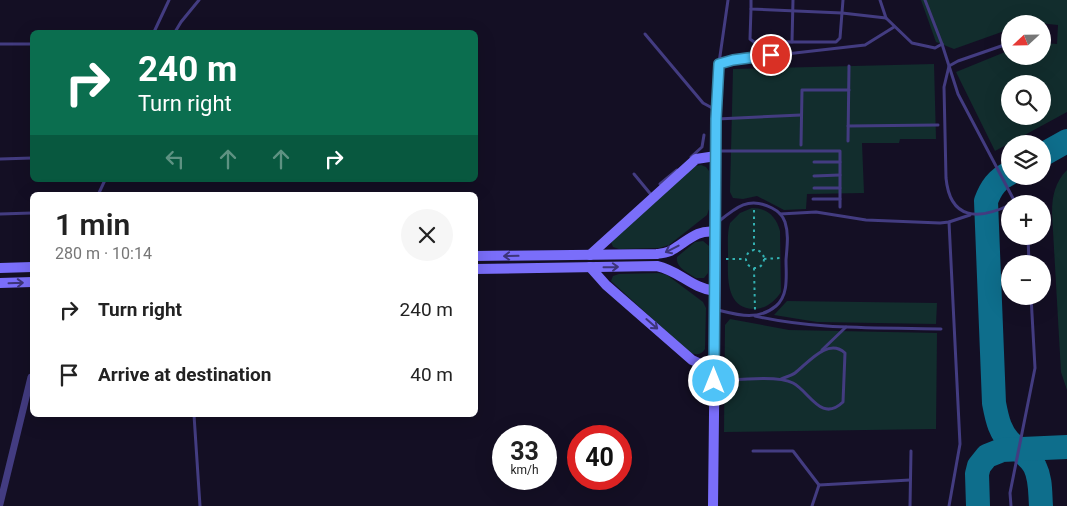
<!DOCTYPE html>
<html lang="en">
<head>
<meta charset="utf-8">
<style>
  body { margin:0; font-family:Roboto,sans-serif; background:#f6f6f6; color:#222; height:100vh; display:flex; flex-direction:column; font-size:19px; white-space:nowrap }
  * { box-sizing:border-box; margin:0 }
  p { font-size:16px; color:#767676 }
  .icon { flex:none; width:28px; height:28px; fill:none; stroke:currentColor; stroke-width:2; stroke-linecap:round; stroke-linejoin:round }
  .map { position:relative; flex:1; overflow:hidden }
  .side { position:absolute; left:30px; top:192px; width:448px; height:225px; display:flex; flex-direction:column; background:#fff; border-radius:8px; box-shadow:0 5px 20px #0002 }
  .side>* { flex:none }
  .hud { position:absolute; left:30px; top:30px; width:448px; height:152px; border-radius:8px; box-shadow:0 5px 20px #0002; background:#0b6e4f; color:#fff; overflow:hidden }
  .needle { width:32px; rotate:248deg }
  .fabs { position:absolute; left:1001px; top:15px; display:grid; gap:10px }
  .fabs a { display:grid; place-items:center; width:50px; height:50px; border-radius:50%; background:#fff; box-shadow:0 5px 20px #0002; font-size:25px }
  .speed { position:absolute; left:492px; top:425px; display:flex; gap:10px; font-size:25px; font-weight:700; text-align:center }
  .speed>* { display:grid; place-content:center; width:65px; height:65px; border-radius:50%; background:#fff; box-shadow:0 5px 20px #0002; line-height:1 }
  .speed small { font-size:12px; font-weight:400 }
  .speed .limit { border:8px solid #d22; background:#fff; color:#111 }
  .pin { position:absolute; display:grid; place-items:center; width:42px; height:42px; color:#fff; margin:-21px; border:2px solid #fff; border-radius:50%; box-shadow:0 1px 5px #0007 }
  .me { position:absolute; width:55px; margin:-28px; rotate:0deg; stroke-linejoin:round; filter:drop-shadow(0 0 4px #0008) }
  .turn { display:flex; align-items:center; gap:18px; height:105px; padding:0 25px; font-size:22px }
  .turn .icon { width:65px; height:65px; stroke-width:2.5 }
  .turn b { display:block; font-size:35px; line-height:42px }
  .lanes { display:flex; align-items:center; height:48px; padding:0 25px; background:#0003; justify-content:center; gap:25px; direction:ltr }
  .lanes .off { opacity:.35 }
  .round { display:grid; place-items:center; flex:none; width:52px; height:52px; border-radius:26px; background:#f6f6f6 }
  .headline { display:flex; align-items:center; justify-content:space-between; height:85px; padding:0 25px }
  h1 { font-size:30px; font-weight:600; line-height:38px }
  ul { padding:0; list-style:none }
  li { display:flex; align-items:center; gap:15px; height:65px; padding:0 25px }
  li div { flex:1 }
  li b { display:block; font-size:19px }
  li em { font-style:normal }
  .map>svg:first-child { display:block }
</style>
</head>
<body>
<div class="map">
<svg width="1067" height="506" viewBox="0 0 1067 506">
  <rect width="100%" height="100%" fill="#140f24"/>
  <g fill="#122d2d" fill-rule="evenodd">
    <path d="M 921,0 L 1067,0 L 1067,112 L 995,151 L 956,72 L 1010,50 L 1010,56 L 1042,56 L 1043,43 L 1057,44 L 1058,25 L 1029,22 L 1010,24 L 1010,29 L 954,49 L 936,42 ZM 1010,84 L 1042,84 L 1042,116 L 1010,116 Z"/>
    <path d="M 934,64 L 936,139 L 900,139 L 899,143 L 862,143 L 864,193 L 807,194 L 806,209 L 784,210 L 757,196 L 743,199 L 733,198 L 730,192 L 733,69 Z"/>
    <path d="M 701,165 L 706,167 L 709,171 L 709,209 L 707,215 L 669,245 L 659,248 L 619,249 L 613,247 L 611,242 L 695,166 Z"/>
    <path d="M 1067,170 L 1067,390 L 1061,372 L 1052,213 C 1052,196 1055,182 1067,170 Z"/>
    <path d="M 752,208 C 767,208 776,216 780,231 L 781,292 C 775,301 767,308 756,309 C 724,310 728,274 728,254 C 728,244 727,233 730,223 L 740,213 Z"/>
    <path d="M 703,241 L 709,246 L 708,273 L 704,278 L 696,278 C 688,273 675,267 677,257 L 695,242 Z"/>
    <path d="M 659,273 L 667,275 L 703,302 L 706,308 L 705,349 C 701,355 697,355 690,353 L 611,281 L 613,276 L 619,274 Z"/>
    <path d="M 787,301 L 937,303 L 936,324 L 817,322 L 774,315 Z"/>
    <path d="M 730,319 L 789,330 L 937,333 L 936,429 L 724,432 L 725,325 Z"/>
  </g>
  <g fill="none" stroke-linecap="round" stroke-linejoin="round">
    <g stroke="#0e6e8c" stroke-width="24">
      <path d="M 1042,155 L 1067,141"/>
      <path d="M 1010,173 C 997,179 991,188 986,201 L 994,403 C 997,419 1000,434 1013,445 C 1021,451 1031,458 1035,467 C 1041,479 1040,493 1041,506"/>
      <path d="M 978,506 L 977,474 L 979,466 L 987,456 L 1002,450 L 1067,447"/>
    </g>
    <g stroke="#33b1b2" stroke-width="2" stroke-dasharray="2.5 4" stroke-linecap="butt">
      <path d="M 754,210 L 754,250"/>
      <circle cx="755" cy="259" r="9"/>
      <path d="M 726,259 L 746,259"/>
      <path d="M 764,259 L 781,258"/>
      <path d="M 754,268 L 755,310"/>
    </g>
    <g stroke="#433c81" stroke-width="3">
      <path d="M 728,0 L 719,63 L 733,60 L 865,45 L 894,27"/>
      <path d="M 751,0 L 751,9 L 842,13 L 886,18"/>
      <path d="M 880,0 L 886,18 L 912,43 L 935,48 L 942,44"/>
      <path d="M 925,0 L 942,44 L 958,94 L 1016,204"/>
      <path d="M 751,9 L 750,39 L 754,42 L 836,42 L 840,38 L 843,0"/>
      <path d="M 154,32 L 169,0"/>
      <path d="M 175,32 L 181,22 L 199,0"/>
      <path d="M 645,34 L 703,103 L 716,110"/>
      <path d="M 792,42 L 793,0"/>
      <path d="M 1010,43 L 958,61 L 949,66 L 944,87 L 946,178 C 950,220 978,220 1010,205"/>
      <path d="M 0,44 L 32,44"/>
      <path d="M 717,119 L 801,115"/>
      <path d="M 848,126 L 938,125"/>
      <path d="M 848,141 L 849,66"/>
      <path d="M 801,145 L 802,90 L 849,90"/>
      <path d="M 717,151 L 840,151 L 840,207"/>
      <path d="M 691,157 L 702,147 L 704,135"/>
      <path d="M 0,159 L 32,158"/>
      <path d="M 814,162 L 840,162"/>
      <path d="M 634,174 L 653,197"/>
      <path d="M 814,176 L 840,175"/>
      <path d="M 660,184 L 677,170"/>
      <path d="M 814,188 L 840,188"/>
      <path d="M 98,195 L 105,180"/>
      <path d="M 813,199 L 840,199"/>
      <path d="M 0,214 L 32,213"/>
      <path d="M 780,214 L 816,212 L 866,220 L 940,223 L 949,222 L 970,215"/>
      <path d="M 718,222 C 736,207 749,196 772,208 C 778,211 783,216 785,222 C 789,234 787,247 786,260 C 786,275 789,295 776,306 C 758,321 738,315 718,310"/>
      <path d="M 949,222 L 960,444 L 949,506"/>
      <path d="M 1028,236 L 1029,264"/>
      <path d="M 755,316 C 816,330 879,327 941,329"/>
      <path d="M 822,350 L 846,327"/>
      <path d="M 716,381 C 735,380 778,375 793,383 C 810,392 821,423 843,402 L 845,353 C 828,337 808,363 795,373 C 791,376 785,377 781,379"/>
      <path d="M 194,415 L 200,506"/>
      <path d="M 753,451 L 793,451 L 819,485"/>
      <path d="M 812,506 L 819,485 L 910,480"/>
      <path d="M 910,506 L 911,451"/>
      <path d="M 1011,506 L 1010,493 L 1035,368 L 1031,296"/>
    </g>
    <g stroke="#433c81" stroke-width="7">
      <path d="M 716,232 L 716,119 L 719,63"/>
      <path d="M 0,504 L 31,377"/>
    </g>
    <g stroke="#7a6efa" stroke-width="10">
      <path d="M 590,255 L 696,159 L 716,156"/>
      <path d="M 475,256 L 657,254 C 662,253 668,253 672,250 C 688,241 696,229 716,232 L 713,506"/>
      <path d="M 590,267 L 606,285 L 692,360 L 703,365 L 714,366"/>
      <path d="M 0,268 L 32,267"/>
      <path d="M 475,269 L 657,266 C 680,271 691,288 715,291"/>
      <path d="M 0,283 L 32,282"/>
    </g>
  </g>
  <defs><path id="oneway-shaft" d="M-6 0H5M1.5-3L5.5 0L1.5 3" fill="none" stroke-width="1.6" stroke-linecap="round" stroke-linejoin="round" transform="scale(1.25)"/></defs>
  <g stroke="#3d357a">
    <use href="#oneway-shaft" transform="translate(672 249) rotate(153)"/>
    <use href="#oneway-shaft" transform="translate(511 256) rotate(179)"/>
    <use href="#oneway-shaft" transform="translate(611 267) rotate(-1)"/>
    <use href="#oneway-shaft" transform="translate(16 283) rotate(-2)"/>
    <use href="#oneway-shaft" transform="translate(652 324) rotate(41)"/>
  </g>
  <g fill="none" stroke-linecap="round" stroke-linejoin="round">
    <defs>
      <path id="route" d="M 714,381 L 716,119 L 719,64 L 733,60 L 771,55"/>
    </defs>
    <use href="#route" stroke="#337fa1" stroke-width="12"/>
    <use href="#route" stroke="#4fc3f7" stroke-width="9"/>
  </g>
</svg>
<div class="fabs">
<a><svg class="needle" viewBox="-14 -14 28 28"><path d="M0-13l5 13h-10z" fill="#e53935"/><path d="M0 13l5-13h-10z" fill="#767676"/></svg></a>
<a><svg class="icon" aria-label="search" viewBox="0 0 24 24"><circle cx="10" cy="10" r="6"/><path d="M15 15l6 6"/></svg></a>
<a><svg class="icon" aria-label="layers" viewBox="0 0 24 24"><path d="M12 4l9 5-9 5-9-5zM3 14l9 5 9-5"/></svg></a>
<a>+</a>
<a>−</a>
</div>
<div class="speed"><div>33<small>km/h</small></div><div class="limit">40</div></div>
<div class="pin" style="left:771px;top:55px;background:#d93025"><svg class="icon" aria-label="arrive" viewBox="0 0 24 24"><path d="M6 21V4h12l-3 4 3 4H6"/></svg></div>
<svg class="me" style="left:714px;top:381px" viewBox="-20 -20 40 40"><circle r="17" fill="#4fc3f7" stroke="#fff" stroke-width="3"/><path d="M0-11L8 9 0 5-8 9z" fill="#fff"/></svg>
<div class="hud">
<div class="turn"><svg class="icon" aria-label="right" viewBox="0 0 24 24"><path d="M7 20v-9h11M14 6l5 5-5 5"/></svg><div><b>240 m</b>Turn right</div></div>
<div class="lanes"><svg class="icon off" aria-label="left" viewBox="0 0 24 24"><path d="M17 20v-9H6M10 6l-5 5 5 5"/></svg><svg class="icon off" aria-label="ahead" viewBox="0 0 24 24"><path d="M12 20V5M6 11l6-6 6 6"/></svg><svg class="icon off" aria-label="ahead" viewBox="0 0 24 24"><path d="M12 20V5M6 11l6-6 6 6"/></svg><svg class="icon" aria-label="right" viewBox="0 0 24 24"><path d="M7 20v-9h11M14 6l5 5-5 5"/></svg></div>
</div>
<section class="side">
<div class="headline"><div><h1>1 min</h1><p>280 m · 10:14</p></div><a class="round"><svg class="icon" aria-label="close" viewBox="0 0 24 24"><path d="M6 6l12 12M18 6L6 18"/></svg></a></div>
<ul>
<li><svg class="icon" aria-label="right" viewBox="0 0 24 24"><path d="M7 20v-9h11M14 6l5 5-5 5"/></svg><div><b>Turn right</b></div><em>240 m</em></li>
<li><svg class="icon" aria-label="arrive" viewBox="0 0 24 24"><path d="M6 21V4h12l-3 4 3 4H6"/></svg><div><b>Arrive at destination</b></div><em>40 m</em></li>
</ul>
</section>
</div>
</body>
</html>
